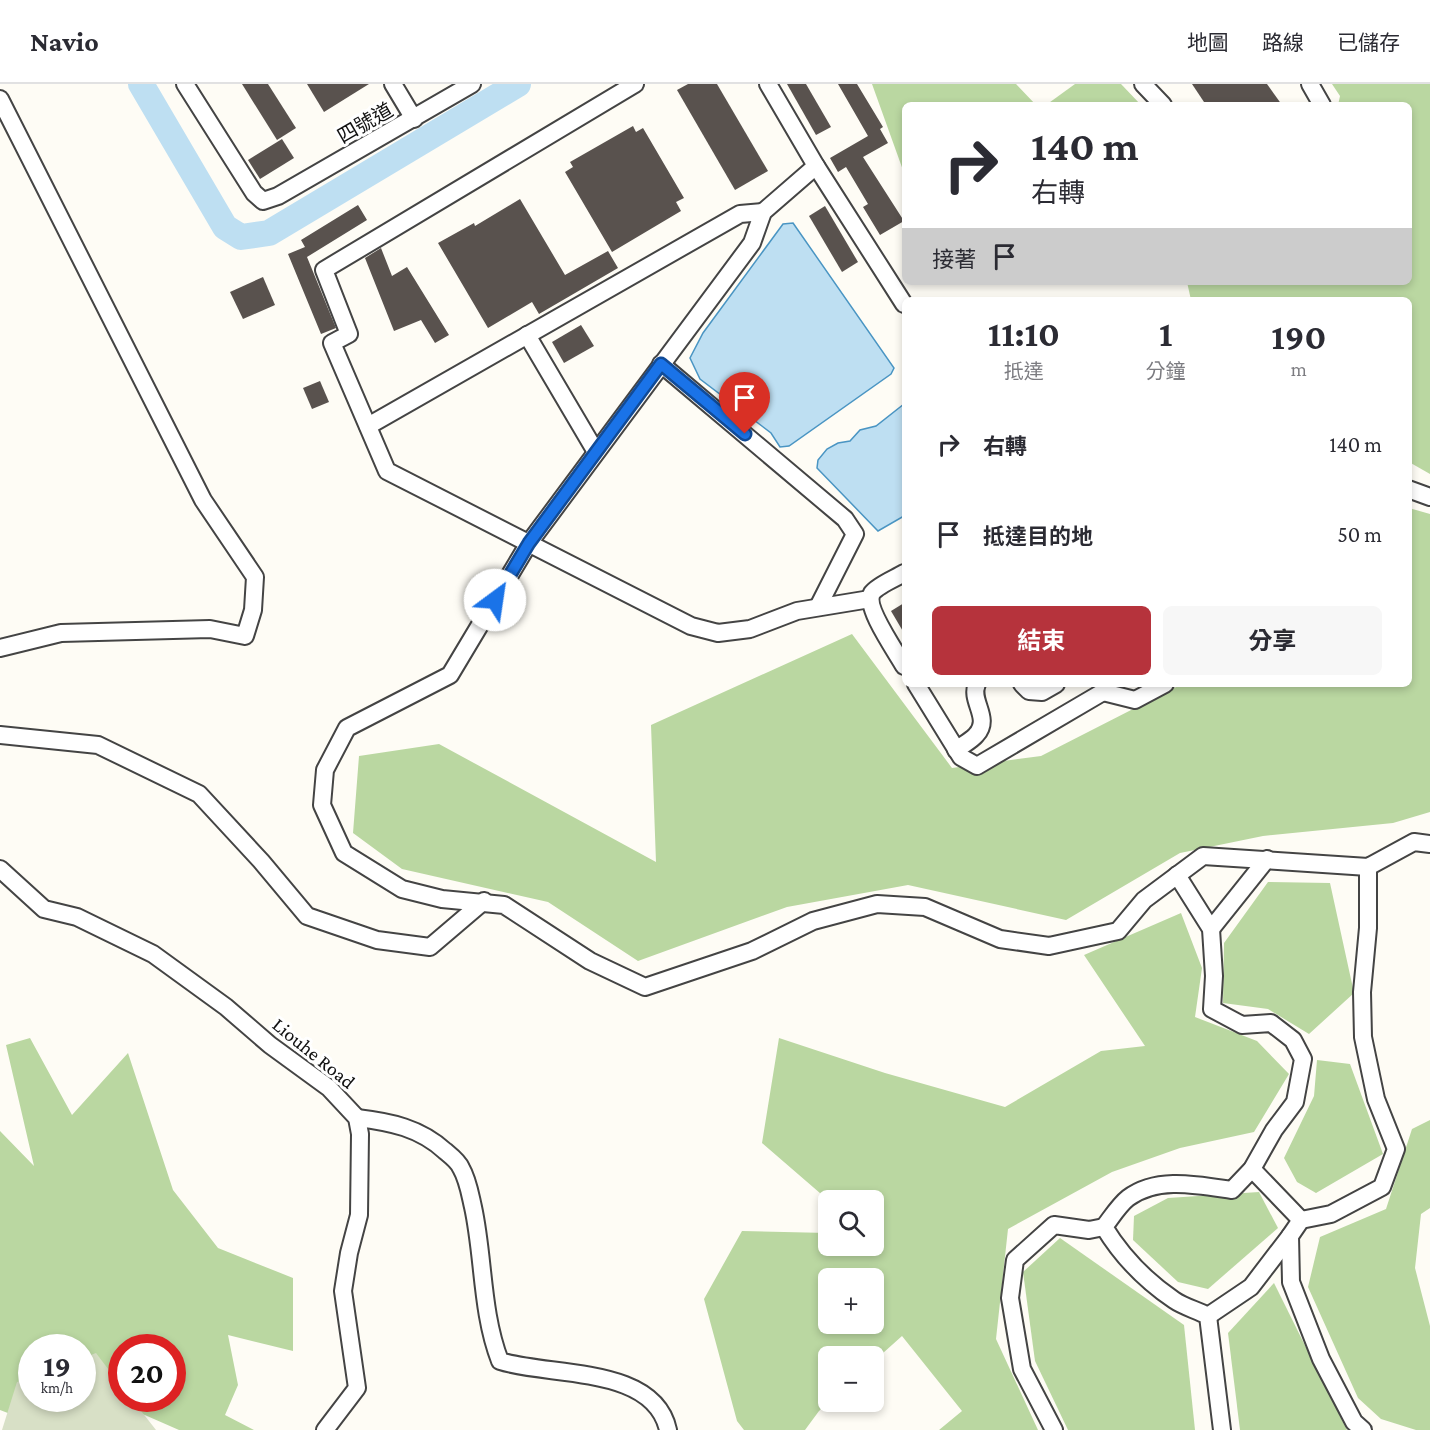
<!DOCTYPE html>
<html lang="zh-TW">
<head>
<meta charset="utf-8">
<style>
  body { margin:0; font-family:"Crimson Pro","Noto Sans TC",serif; background:#f7f7f7; color:#2b2b33; height:100vh; display:flex; flex-direction:column; font-size:22px; white-space:nowrap }
  * { box-sizing:border-box; margin:0 }
  p { font-size:20px; color:#7c7c81 }
  .icon { flex:none; width:33px; height:33px; fill:none; stroke:currentColor; stroke-width:2; stroke-linecap:round; stroke-linejoin:round }
  .map { position:relative; flex:1; overflow:hidden }
  .sheet { position:absolute; left:902px; top:213px; width:510px; height:390px; display:flex; flex-direction:column; background:#fff; border-radius:9px; box-shadow:0 3px 9px #0003 }
  .sheet>* { flex:none }
  .top-card { position:absolute; left:902px; top:18px; width:510px; height:183px; border-radius:9px; box-shadow:0 3px 9px #0003; background:#fff; color:#2b2b33; overflow:hidden }
  .fabs { position:absolute; left:818px; top:1106px; display:grid; gap:12px }
  .fabs a { display:grid; place-items:center; width:66px; height:66px; border-radius:9px; background:#fff; box-shadow:0 3px 9px #0003; font-size:30px }
  .speed { position:absolute; left:18px; top:1250px; display:flex; gap:12px; font-size:30px; font-weight:700; text-align:center }
  .speed>* { display:grid; place-content:center; width:78px; height:78px; border-radius:50%; background:#fff; box-shadow:0 3px 9px #0003; line-height:1 }
  .speed small { font-size:15px; font-weight:400 }
  .speed .limit { border:9px solid #d22; background:#fff; color:#111 }
  .pin { position:absolute; display:grid; place-items:center; width:51px; height:51px; color:#fff; margin:-62px -26px; border-radius:50% 50% 50% 0; rotate:-45deg; box-shadow:0 0 6px #0007 }
  .pin .icon { rotate:45deg }
  .me { position:absolute; width:66px; margin:-33px; rotate:31deg; stroke-linejoin:round; filter:drop-shadow(0 0 4px #0008) }
  .turn { display:flex; align-items:center; gap:21px; height:126px; padding:0 30px; font-size:27px }
  .turn .icon { width:78px; height:78px; stroke-width:2.5 }
  .turn b { display:block; font-size:42px; line-height:51px }
  .then { display:flex; align-items:center; height:57px; padding:0 30px; background:#0003; gap:12px; font-size:22px }
  .eta { display:flex; justify-content:space-evenly; align-items:center; height:102px; text-align:center }
  .eta b { font-size:36px; font-weight:700; line-height:42px }
  .action { display:flex; gap:12px; margin-top:auto; padding:12px 30px }
  .action a { flex:1; height:69px; border-radius:9px; background:#b6333c; color:#fff; font-size:24px; font-weight:700; line-height:69px; text-align:center }
  .action a+a { background:#f7f7f7; color:#2b2b33 }
  ul { padding:0; list-style:none }
  li { display:flex; align-items:center; gap:18px; height:90px; padding:0 30px }
  li div { flex:1 }
  li b { display:block; font-size:22px }
  li em { font-style:normal }
  header { display:flex; align-items:center; gap:36px; box-sizing:border-box; height:84px; padding:0 30px; background:#fff; border-bottom:2px solid #e1e1e2 }
  header strong { font-size:28px }
  nav { display:flex; gap:33px; margin-inline-start:auto; font-size:21px }
  .map>svg:first-child { display:block }
</style>
</head>
<body>
<header>
<strong>Navio</strong>
<nav><a>地圖</a><a>路線</a><a>已儲存</a></nav>
</header>
<div class="map">
<svg width="1430" height="1346" viewBox="0 0 1430 1346">
  <rect width="100%" height="100%" fill="#fefcf5"/>
  <g fill="#bad7a1" fill-rule="evenodd">
    <path d="M 872,0 L 1016,0 L 1036,21 L 904,21 L 904,89 Z"/>
    <path d="M 1075,0 L 1121,0 L 1141,21 L 1046,21 Z"/>
    <path d="M 1332,0 L 1430,0 L 1430,390 L 1409,378 L 1408,216 L 1191,216 L 1187,198 L 1408,198 L 1408,21 L 1338,21 L 1340,12 Z"/>
    <path d="M 1409,424 L 1430,430 L 1430,728 L 1393,739 L 1263,752 L 1180,769 L 1066,836 L 908,801 L 787,823 L 638,877 L 548,818 L 402,785 L 353,749 L 359,672 L 439,660 L 656,778 L 651,641 L 852,550 L 952,684 L 1041,672 L 1182,600 L 1408,600 Z"/>
    <path d="M 1268,798 L 1330,799 L 1354,909 L 1309,950 L 1268,925 L 1223,919 L 1224,859 Z"/>
    <path d="M 1181,829 L 1202,884 L 1195,933 L 1257,957 L 1289,990 L 1254,1048 L 1180,1064 L 1112,1088 L 1008,1145 L 996,1255 L 1038,1346 L 939,1346 L 962,1327 L 902,1252 L 873,1278 L 873,1272 L 828,1272 L 830,1317 L 819,1327 L 805,1346 L 744,1346 L 737,1337 L 704,1215 L 742,1147 L 828,1149 L 828,1161 L 873,1161 L 873,1116 L 828,1116 L 762,1059 L 779,954 L 885,989 L 1005,1023 L 1101,967 L 1145,962 L 1084,871 ZM 828,1194 L 873,1194 L 873,1239 L 828,1239 Z"/>
    <path d="M 30,954 L 72,1031 L 128,969 L 173,1106 L 218,1164 L 293,1194 L 293,1267 L 228,1251 L 238,1301 L 225,1331 L 254,1346 L 179,1346 L 106,1314 L 52,1346 L 0,1326 L 0,1047 L 34,1082 L 6,961 ZM 32,1263 L 82,1263 L 82,1314 L 32,1314 ZM 122,1263 L 172,1263 L 172,1314 L 122,1314 Z"/>
    <path d="M 1317,976 L 1350,980 L 1383,1070 L 1316,1109 L 1297,1098 L 1284,1074 L 1314,1012 Z"/>
    <path d="M 1430,1036 L 1430,1124 L 1421,1130 L 1415,1184 L 1430,1242 L 1430,1346 L 1416,1346 L 1381,1335 L 1358,1314 L 1308,1203 L 1320,1153 L 1386,1125 L 1412,1045 Z"/>
    <path d="M 1259,1108 L 1278,1144 L 1208,1205 L 1178,1198 L 1133,1156 L 1134,1132 L 1168,1114 Z"/>
    <path d="M 1060,1154 L 1184,1241 L 1195,1346 L 1068,1346 L 1035,1277 L 1023,1188 Z"/>
    <path d="M 1274,1199 L 1347,1346 L 1240,1346 L 1228,1249 Z"/>
  </g>
  <path fill="#d8e0c6" d="M 96,1269 L 121,1302 L 122,1314 L 131,1314 L 156,1346 L 2,1346 L 17,1298 L 31,1293 L 32,1314 L 82,1314 L 83,1274 Z"/>
  <g fill="#bedff2" stroke="#4a95c3" stroke-width="1.5">
    <path d="M 793,139 L 894,284 L 891,290 L 789,362 L 780,363 L 771,349 L 700,295 L 690,274 L 703,249 L 783,140 Z"/>
    <path d="M 904,320 L 904,432 L 878,447 L 817,384 L 818,376 L 827,365 L 838,359 L 850,357 L 860,346 L 876,342 Z"/>
  </g>
  <g fill="none" stroke-linecap="round" stroke-linejoin="round">
    <path stroke="#bedff2" stroke-width="26" d="M 141,0 L 225,143 L 241,153 L 269,149 L 518,0"/>
  </g>
  <g fill="#59524e">
    <path d="M 242,0 L 268,0 L 296,44 L 277,56 Z"/>
    <path d="M 307,0 L 369,0 L 324,28 Z"/>
    <path d="M 688,0 L 717,0 L 768,87 L 735,106 L 677,6 Z"/>
    <path d="M 787,0 L 806,0 L 831,43 L 816,51 Z"/>
    <path d="M 838,0 L 857,0 L 883,43 L 880,45 L 888,59 L 863,73 L 904,137 L 880,151 L 863,123 L 868,120 L 846,83 L 838,88 L 830,74 L 868,52 Z"/>
    <path d="M 1192,0 L 1267,0 L 1282,21 L 1206,21 Z"/>
    <path d="M 633,42 L 636,48 L 643,44 L 684,114 L 676,118 L 681,127 L 612,168 L 565,88 L 573,83 L 570,78 Z"/>
    <path d="M 282,55 L 294,74 L 260,95 L 248,76 Z"/>
    <path d="M 520,115 L 565,191 L 608,167 L 618,184 L 539,230 L 532,218 L 488,244 L 438,159 L 474,139 L 475,142 Z"/>
    <path d="M 358,121 L 367,136 L 307,173 L 336,244 L 321,250 L 288,170 L 305,163 L 301,156 Z"/>
    <path d="M 825,122 L 858,178 L 842,188 L 809,132 Z"/>
    <path d="M 381,164 L 392,192 L 407,183 L 449,251 L 435,259 L 421,236 L 394,247 L 365,174 Z"/>
    <path d="M 263,193 L 275,221 L 243,235 L 230,208 Z"/>
    <path d="M 581,241 L 594,262 L 564,279 L 552,258 Z"/>
    <path d="M 320,297 L 329,318 L 312,325 L 303,304 Z"/>
    <path d="M 904,519 L 904,549 L 891,527 Z"/>
  </g>
  <g fill="none" stroke-linecap="round" stroke-linejoin="round">
    <defs>
      <g id="minor">
        <path d="M 185,0 L 254,109 L 263,117 L 278,112 L 472,0"/>
        <path d="M 393,0 L 414,35"/>
        <path d="M 635,0 L 324,186 L 349,250 L 332,259 L 387,387 L 691,542 L 718,549 L 750,545 L 797,527 L 870,515"/>
        <path d="M 768,0 L 816,82 L 904,220"/>
        <path d="M 1143,0 L 1163,21"/>
        <path d="M 1310,0 L 1322,21"/>
        <path d="M 0,15 L 203,416 L 255,493 L 253,526 L 245,552 L 210,545 L 61,549 L 0,564"/>
        <path d="M 816,82 L 763,128 L 752,159 L 529,459 L 450,591 L 347,644 L 325,686 L 322,721 L 344,769 L 402,805 L 442,815 L 504,821 L 590,877 L 645,903 L 752,867 L 813,837 L 877,820 L 925,823 L 1000,855 L 1049,862 L 1118,847 L 1144,816 L 1203,772 L 1368,783 L 1414,758 L 1430,760"/>
        <path d="M 527,251 L 596,368"/>
        <path d="M 661,280 L 845,435 L 855,450 L 818,523"/>
        <path d="M 368,342 L 740,130 L 763,128"/>
        <path d="M 1408,405 L 1430,413"/>
        <path d="M 904,489 C 896,494 878,501 872,509 C 864,523 897,569 904,582"/>
        <path d="M 916,600 L 961,673 L 977,682 L 1103,608 L 1108,600"/>
        <path d="M 1022,600 L 1029,607 L 1042,608 L 1056,600"/>
        <path d="M 1103,608 L 1135,616 L 1165,600"/>
        <path d="M 0,651 L 98,661 L 199,710 L 261,777 L 307,832 L 377,856 L 430,863 L 484,817"/>
        <path d="M 956,666 C 962,661 971,657 976,651 C 992,634 969,617 977,600"/>
        <path d="M 0,785 L 44,825 L 77,833 L 153,870 L 226,923 L 270,961 L 329,1004 L 357,1034 L 360,1050 L 359,1131 L 349,1169 L 343,1207 L 357,1304 L 325,1346"/>
        <path d="M 1177,791 L 1211,845 L 1214,892 L 1212,925 L 1242,941 L 1271,939 L 1293,956 L 1303,975 L 1295,1018 L 1274,1046 L 1252,1085 L 1232,1106 C 1198,1101 1157,1092 1128,1114 C 1119,1121 1111,1134 1104,1143 C 1121,1171 1146,1197 1174,1216 C 1184,1223 1197,1226 1208,1232 L 1222,1346"/>
        <path d="M 1211,845 L 1267,775"/>
        <path d="M 357,1034 C 391,1038 420,1044 445,1067 C 451,1072 458,1077 461,1084 C 468,1096 470,1110 473,1123 C 484,1173 481,1228 500,1277 C 550,1293 654,1281 668,1346"/>
        <path d="M 1252,1085 L 1301,1136"/>
        <path d="M 1208,1232 L 1251,1203 L 1290,1152"/>
        <path d="M 1054,1346 L 1022,1285 L 1010,1214 L 1015,1176 L 1054,1141 L 1089,1146 L 1104,1143"/>
        <path d="M 1363,1346 L 1354,1338 L 1321,1275 L 1291,1198 L 1290,1152 L 1301,1136 L 1331,1130 L 1382,1103 L 1396,1065 L 1376,1015 L 1363,953 L 1362,908 L 1368,844 L 1368,783"/>
      </g>
    </defs>
    <use href="#minor" stroke="#444" stroke-width="20"/>
    <use href="#minor" stroke="#fff" stroke-width="16"/>
  </g>
  <g fill="none" stroke-linecap="round" stroke-linejoin="round">
    <defs>
      <path id="route" d="M 495,516 L 529,459 L 661,280 L 745,350"/>
    </defs>
    <use href="#route" stroke="#114b97" stroke-width="15"/>
    <use href="#route" stroke="#1a73e8" stroke-width="10"/>
  </g>
  <g text-anchor="middle" dominant-baseline="central" stroke-width="6" stroke-linejoin="round" paint-order="stroke">
    <g font-size="20" fill="#111" stroke="#fff">
      <text transform="translate(365 39) rotate(-30)">四號道</text>
      <text transform="translate(314 969) rotate(39)">Liouhe Road</text>
    </g>
  </g>
</svg>
<div class="fabs">
<a><svg class="icon" aria-label="search" viewBox="0 0 24 24"><circle cx="10" cy="10" r="6"/><path d="M15 15l6 6"/></svg></a>
<a>+</a>
<a>−</a>
</div>
<div class="speed"><div>19<small>km/h</small></div><div class="limit">20</div></div>
<div class="pin" style="left:745px;top:350px;background:#d93025"><svg class="icon" aria-label="arrive" viewBox="0 0 24 24"><path d="M6 21V4h12l-3 4 3 4H6"/></svg></div>
<svg class="me" style="left:495px;top:516px" viewBox="-20 -20 40 40"><circle r="19" fill="#fff"/><path d="M0-13L10 11 0 6-10 11z" fill="#1a73e8"/></svg>
<div class="top-card">
<div class="turn"><svg class="icon" aria-label="right" viewBox="0 0 24 24"><path d="M7 20v-9h11M14 6l5 5-5 5"/></svg><div><b>140 m</b>右轉</div></div>
<div class="then">接著<svg class="icon" aria-label="arrive" viewBox="0 0 24 24"><path d="M6 21V4h12l-3 4 3 4H6"/></svg></div>
</div>
<section class="sheet">
<div class="eta">
<div><b>11:10</b><p>抵達</p></div>
<div><b>1</b><p>分鐘</p></div>
<div><b>190</b><p>m</p></div>
</div>
<ul>
<li><svg class="icon" aria-label="right" viewBox="0 0 24 24"><path d="M7 20v-9h11M14 6l5 5-5 5"/></svg><div><b>右轉</b></div><em>140 m</em></li>
<li><svg class="icon" aria-label="arrive" viewBox="0 0 24 24"><path d="M6 21V4h12l-3 4 3 4H6"/></svg><div><b>抵達目的地</b></div><em>50 m</em></li>
</ul>
<div class="action"><a>結束</a><a>分享</a></div>
</section>
</div>
</body>
</html>
